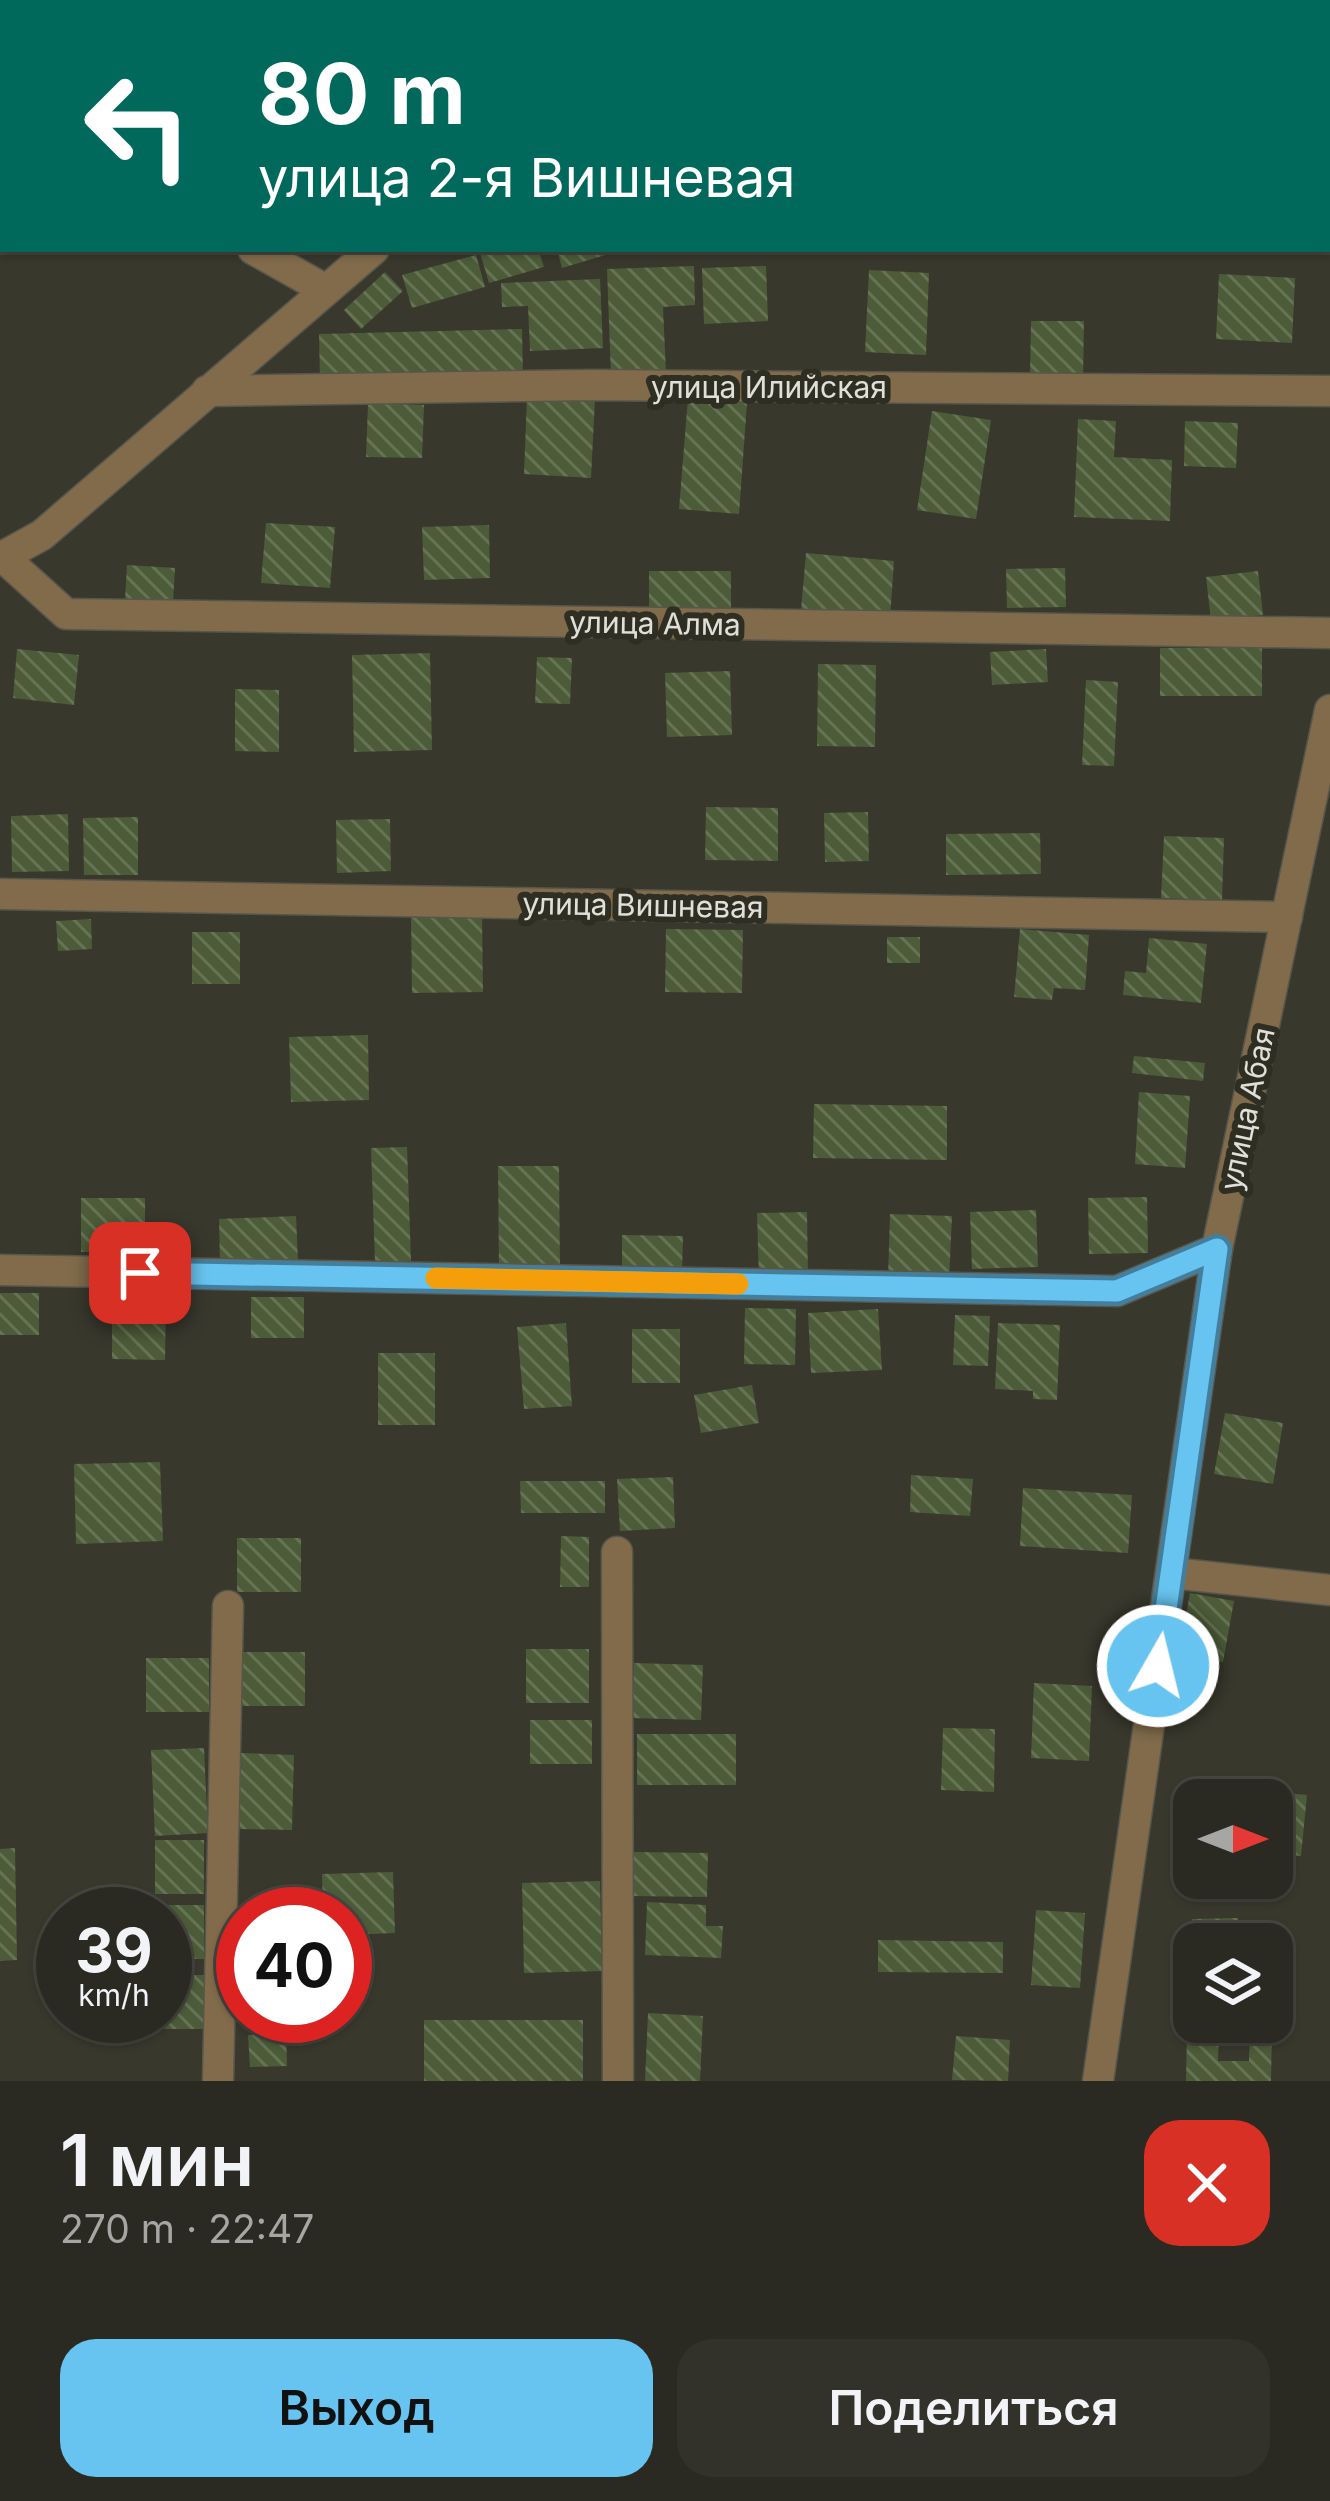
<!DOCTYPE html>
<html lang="ru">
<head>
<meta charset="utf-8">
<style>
  body { margin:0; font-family:Inter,sans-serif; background:#33322a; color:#f1f3f6; height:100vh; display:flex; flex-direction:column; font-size:45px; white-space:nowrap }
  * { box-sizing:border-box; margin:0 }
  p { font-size:39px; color:#a6a7a5 }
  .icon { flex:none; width:66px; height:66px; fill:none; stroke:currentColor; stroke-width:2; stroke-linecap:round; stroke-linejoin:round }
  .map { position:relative; height:2081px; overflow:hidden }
  .drawer { display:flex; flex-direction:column; background:#2b2a22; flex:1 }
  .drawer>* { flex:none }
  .guide { position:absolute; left:0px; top:0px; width:1332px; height:252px; box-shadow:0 3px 9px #0004,0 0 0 3px #474640; background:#00695c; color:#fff; overflow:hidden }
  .needle { width:78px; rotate:90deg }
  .controls { position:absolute; left:1173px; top:1779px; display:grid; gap:24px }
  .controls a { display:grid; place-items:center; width:120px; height:120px; border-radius:24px; background:#2b2a22; box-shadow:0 3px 9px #0004,0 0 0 3px #474640; font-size:60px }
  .speed { position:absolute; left:36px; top:1887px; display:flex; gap:24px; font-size:60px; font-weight:700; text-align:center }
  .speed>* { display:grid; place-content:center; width:156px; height:156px; border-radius:50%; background:#2b2a22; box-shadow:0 3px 9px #0004,0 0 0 3px #474640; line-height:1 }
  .speed small { font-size:30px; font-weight:400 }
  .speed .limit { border:18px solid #d22; background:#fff; color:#111 }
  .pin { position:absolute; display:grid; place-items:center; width:102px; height:102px; color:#fff; margin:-51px; border-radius:24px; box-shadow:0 6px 18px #0006 }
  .me { position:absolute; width:132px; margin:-66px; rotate:8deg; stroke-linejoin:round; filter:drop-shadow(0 0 9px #0008) }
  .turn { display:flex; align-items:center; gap:42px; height:252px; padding:0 60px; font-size:54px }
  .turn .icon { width:156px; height:156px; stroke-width:2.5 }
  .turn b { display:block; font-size:84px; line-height:102px }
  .round { display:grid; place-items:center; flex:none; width:126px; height:126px; border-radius:36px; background:#33322a }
  .head { display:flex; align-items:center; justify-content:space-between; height:204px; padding:0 60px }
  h1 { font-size:72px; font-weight:600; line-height:90px }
  .button { display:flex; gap:24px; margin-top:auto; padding:24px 60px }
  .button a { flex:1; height:138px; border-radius:36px; background:#67c4f0; color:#111; font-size:48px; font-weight:600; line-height:138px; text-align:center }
  .button a+a { background:#33322a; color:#f1f3f6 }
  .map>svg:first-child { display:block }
</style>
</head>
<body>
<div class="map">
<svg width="1330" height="2081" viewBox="0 0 1330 2081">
  <defs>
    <pattern id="building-back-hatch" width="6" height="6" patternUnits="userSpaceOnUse" patternTransform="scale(3)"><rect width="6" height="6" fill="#4c5c38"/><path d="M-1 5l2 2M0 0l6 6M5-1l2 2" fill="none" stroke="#667354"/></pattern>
  </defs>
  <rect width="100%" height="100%" fill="#39382d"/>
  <g fill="url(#building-back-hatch)">
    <path d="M 479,249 L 538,249 L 544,267 L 489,283 Z"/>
    <path d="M 557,249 L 622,249 L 622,250 L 562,268 Z"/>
    <path d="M 476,255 L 485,287 L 412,308 L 402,275 Z"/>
    <path d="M 694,266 L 695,305 L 663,307 L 666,373 L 611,376 L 607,269 Z"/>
    <path d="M 766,266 L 768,321 L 704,324 L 702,268 Z"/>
    <path d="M 869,270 L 929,273 L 926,355 L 865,352 Z"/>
    <path d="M 385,272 L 403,291 L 361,329 L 344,310 Z"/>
    <path d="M 1219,274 L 1295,278 L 1292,343 L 1216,339 Z"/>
    <path d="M 600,279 L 603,348 L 530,351 L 528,306 L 502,307 L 501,283 Z"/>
    <path d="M 1031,321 L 1084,321 L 1083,377 L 1030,377 Z"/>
    <path d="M 522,329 L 523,377 L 320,381 L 319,334 Z"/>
    <path d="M 527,396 L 595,399 L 591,478 L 524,474 Z"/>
    <path d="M 688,398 L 747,403 L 739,514 L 679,509 Z"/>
    <path d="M 368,403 L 424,405 L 422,458 L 366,457 Z"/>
    <path d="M 932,411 L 991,420 L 976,519 L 917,510 Z"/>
    <path d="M 1078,419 L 1116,421 L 1114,457 L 1172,460 L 1170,521 L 1074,517 Z"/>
    <path d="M 1185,421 L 1238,423 L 1236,468 L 1184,466 Z"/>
    <path d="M 266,523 L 335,527 L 330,588 L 261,583 Z"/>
    <path d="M 489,525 L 490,578 L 424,580 L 422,527 Z"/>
    <path d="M 806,553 L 894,561 L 890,618 L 801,610 Z"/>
    <path d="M 127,565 L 175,568 L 173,602 L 125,600 Z"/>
    <path d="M 1065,568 L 1066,607 L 1007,608 L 1006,569 Z"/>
    <rect x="649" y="571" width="82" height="42"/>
    <path d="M 1258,571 L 1263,615 L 1211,621 L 1206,577 Z"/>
    <rect x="1160" y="648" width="102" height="48"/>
    <path d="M 17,649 L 79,655 L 74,705 L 13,698 Z"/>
    <path d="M 1046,649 L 1048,682 L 992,685 L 990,652 Z"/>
    <path d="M 430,653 L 432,750 L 354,752 L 352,655 Z"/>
    <path d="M 537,657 L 572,658 L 570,704 L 535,703 Z"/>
    <path d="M 818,664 L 876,665 L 875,747 L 817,746 Z"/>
    <path d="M 730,671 L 732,735 L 667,737 L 665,673 Z"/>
    <path d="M 1086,680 L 1118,682 L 1114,766 L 1082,765 Z"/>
    <path d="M 235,689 L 279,690 L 279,752 L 235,751 Z"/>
    <path d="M 706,807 L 778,808 L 778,861 L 705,860 Z"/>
    <path d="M 868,812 L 869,861 L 825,862 L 824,813 Z"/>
    <path d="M 68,814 L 69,871 L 12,872 L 11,816 Z"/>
    <path d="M 138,817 L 138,875 L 84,875 L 83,818 Z"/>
    <path d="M 390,819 L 391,871 L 337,873 L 336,820 Z"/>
    <path d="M 1040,833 L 1041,874 L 946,875 L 946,834 Z"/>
    <path d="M 1164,836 L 1224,838 L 1222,900 L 1161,898 Z"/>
    <path d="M 482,915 L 483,992 L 412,993 L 411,916 Z"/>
    <path d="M 91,919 L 92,949 L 58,951 L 56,921 Z"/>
    <path d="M 666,929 L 743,930 L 742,993 L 665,992 Z"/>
    <path d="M 1020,929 L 1089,935 L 1085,990 L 1054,988 L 1052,1000 L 1014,997 Z"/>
    <rect x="192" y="932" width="48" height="52"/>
    <rect x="887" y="937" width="33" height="26"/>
    <path d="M 1149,938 L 1207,944 L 1201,1003 L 1123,995 L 1125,971 L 1146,973 Z"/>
    <path d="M 368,1035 L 369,1100 L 291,1102 L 289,1037 Z"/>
    <path d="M 1134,1056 L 1205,1063 L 1203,1081 L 1132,1073 Z"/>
    <path d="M 1139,1092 L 1190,1096 L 1185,1168 L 1135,1164 Z"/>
    <path d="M 814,1104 L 947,1106 L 947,1160 L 813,1158 Z"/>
    <path d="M 407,1147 L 411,1261 L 375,1262 L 371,1148 Z"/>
    <path d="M 498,1166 L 559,1166 L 560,1270 L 499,1270 Z"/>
    <path d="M 1147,1197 L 1148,1253 L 1089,1254 L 1088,1198 Z"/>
    <rect x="81" y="1198" width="64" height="54"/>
    <path d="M 1036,1210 L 1038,1267 L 972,1269 L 970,1212 Z"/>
    <path d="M 807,1212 L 808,1278 L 759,1279 L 757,1213 Z"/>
    <path d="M 890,1214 L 952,1216 L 949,1282 L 888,1279 Z"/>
    <path d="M 296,1216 L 298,1262 L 220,1265 L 219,1219 Z"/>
    <path d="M 622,1235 L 683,1236 L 682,1273 L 622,1272 Z"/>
    <rect x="0" y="1293" width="39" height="42"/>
    <path d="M 112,1296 L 166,1296 L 165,1360 L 112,1359 Z"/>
    <rect x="251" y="1297" width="53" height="41"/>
    <path d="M 745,1308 L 796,1309 L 795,1365 L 744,1364 Z"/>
    <path d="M 878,1309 L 882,1370 L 811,1373 L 808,1313 Z"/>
    <path d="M 955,1315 L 990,1316 L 988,1366 L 953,1365 Z"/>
    <path d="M 566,1323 L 572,1406 L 524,1409 L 517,1327 Z"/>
    <path d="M 998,1323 L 1060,1325 L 1057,1400 L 1033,1399 L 1033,1391 L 995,1389 Z"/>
    <rect x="632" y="1329" width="48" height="54"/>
    <rect x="378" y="1353" width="57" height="72"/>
    <path d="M 752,1385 L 759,1423 L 701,1433 L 694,1395 Z"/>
    <path d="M 1225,1413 L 1283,1423 L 1273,1484 L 1214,1474 Z"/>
    <path d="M 160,1462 L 163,1541 L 76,1544 L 74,1464 Z"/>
    <path d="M 911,1475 L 973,1479 L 970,1516 L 910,1512 Z"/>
    <path d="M 673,1477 L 675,1528 L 620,1531 L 617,1479 Z"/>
    <path d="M 520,1481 L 605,1481 L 605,1513 L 521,1513 Z"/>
    <path d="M 1023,1488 L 1132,1495 L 1128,1553 L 1020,1546 Z"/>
    <path d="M 561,1536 L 589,1537 L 589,1587 L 560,1587 Z"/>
    <rect x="237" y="1538" width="64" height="54"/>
    <path d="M 1190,1593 L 1234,1601 L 1223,1662 L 1179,1654 Z"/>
    <rect x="526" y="1649" width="63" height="54"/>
    <rect x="242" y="1652" width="63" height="54"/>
    <rect x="146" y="1658" width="63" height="54"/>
    <path d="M 634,1663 L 703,1665 L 701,1720 L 632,1718 Z"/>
    <path d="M 1034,1683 L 1092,1686 L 1089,1761 L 1031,1758 Z"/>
    <rect x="530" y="1720" width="62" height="44"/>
    <path d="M 943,1728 L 995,1729 L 994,1792 L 941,1790 Z"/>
    <rect x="637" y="1734" width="99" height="51"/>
    <path d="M 204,1748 L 208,1833 L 155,1836 L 151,1750 Z"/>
    <path d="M 241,1753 L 294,1755 L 292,1830 L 238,1829 Z"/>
    <path d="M 1248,1789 L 1307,1795 L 1301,1856 L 1272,1853 L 1272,1800 L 1247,1800 Z"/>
    <rect x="155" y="1840" width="49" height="54"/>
    <path d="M 15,1848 L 17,1960 L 0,1961 L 0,1849 Z"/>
    <path d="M 633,1852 L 708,1853 L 707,1897 L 632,1896 Z"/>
    <path d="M 393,1872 L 395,1933 L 345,1935 L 345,1914 L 323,1914 L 322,1874 Z"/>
    <path d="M 600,1881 L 602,1971 L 524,1973 L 522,1883 Z"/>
    <path d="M 647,1902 L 706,1905 L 706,1926 L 723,1926 L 721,1958 L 645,1955 Z"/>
    <path d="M 151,1905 L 204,1905 L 204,1959 L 165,1959 L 165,1914 L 151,1914 Z"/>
    <path d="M 1036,1910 L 1085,1913 L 1080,1988 L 1031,1985 Z"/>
    <path d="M 1238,1918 L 1239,1944 L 1193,1944 L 1192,1919 Z"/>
    <path d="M 878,1940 L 1003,1942 L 1003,1973 L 878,1972 Z"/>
    <path d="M 165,1975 L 204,1975 L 204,2029 L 120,2029 L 120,2016 L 165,2016 Z"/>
    <path d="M 648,2013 L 703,2016 L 700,2081 L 645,2081 Z"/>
    <rect x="424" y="2020" width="159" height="61"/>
    <path d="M 1250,2029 L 1272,2029 L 1271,2081 L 1186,2081 L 1187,2030 L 1219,2031 L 1218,2061 L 1249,2061 Z"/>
    <path d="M 286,2034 L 287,2066 L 250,2067 L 248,2035 Z"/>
    <path d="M 956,2036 L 1010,2040 L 1008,2081 L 952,2080 Z"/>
  </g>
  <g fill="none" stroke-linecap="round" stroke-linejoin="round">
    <defs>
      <g id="minor">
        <path d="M 658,3 L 661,0"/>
        <path d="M 0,106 L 3,108"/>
        <path d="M 253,249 L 326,290"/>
        <path d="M 207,391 L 593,385 L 1330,391"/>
        <path d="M 3,557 L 66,614 L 1330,633"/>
        <path d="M 0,558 L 42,535 L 374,249"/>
        <path d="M 0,894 L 1287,917"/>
        <path d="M 0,1270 L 1117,1291 L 1217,1249"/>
        <path d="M 617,1552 L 618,2081"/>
        <path d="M 1172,1573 L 1330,1590"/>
        <path d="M 218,2081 L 228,1606"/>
        <path d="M 1098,2081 L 1217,1249 L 1330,710"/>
      </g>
    </defs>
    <use href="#minor" stroke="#57564c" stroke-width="33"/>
    <use href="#minor" stroke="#816b4b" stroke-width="30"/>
  </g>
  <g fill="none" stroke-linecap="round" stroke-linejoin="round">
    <defs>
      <path id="route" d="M 140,1273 L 1117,1291 L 1217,1249 L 1158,1666"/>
    </defs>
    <use href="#route" stroke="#437f9c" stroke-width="30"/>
    <use href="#route" stroke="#67c4f0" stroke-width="21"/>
    <path stroke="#f59e0b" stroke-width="21" d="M 436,1278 L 738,1284"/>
  </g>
  <g text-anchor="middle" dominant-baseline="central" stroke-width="12" stroke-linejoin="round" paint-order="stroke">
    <g font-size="30" fill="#e0e0d9" stroke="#2f2e23">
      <text x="769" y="387">улица Илийская</text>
      <text transform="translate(655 623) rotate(1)">улица Алма</text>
      <text transform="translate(643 905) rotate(1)">улица Вишневая</text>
      <text transform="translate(1247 1109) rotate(-78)">улица Абая</text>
    </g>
  </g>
</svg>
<div class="controls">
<a><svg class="needle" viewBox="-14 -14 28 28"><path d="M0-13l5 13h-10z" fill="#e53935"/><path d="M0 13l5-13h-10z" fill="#a6a7a5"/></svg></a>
<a><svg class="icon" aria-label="layers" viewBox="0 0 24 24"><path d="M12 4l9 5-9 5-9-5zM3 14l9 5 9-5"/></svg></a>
</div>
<div class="speed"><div>39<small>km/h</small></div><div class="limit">40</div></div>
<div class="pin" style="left:140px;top:1273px;background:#d93025"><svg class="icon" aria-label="arrive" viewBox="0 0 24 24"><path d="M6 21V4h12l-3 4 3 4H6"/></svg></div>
<svg class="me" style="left:1158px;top:1666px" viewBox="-20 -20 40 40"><circle r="17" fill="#67c4f0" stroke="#fff" stroke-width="3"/><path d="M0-11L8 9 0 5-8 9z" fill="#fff"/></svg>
<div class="guide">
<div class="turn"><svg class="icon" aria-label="left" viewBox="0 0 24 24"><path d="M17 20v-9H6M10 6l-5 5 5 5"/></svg><div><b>80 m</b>улица 2-я Вишневая</div></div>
</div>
</div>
<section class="drawer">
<div class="head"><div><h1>1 мин</h1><p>270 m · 22:47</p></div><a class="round" style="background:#d93025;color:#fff"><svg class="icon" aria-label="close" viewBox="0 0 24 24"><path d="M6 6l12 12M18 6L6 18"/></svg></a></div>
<div class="button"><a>Выход</a><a>Поделиться</a></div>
</section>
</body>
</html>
